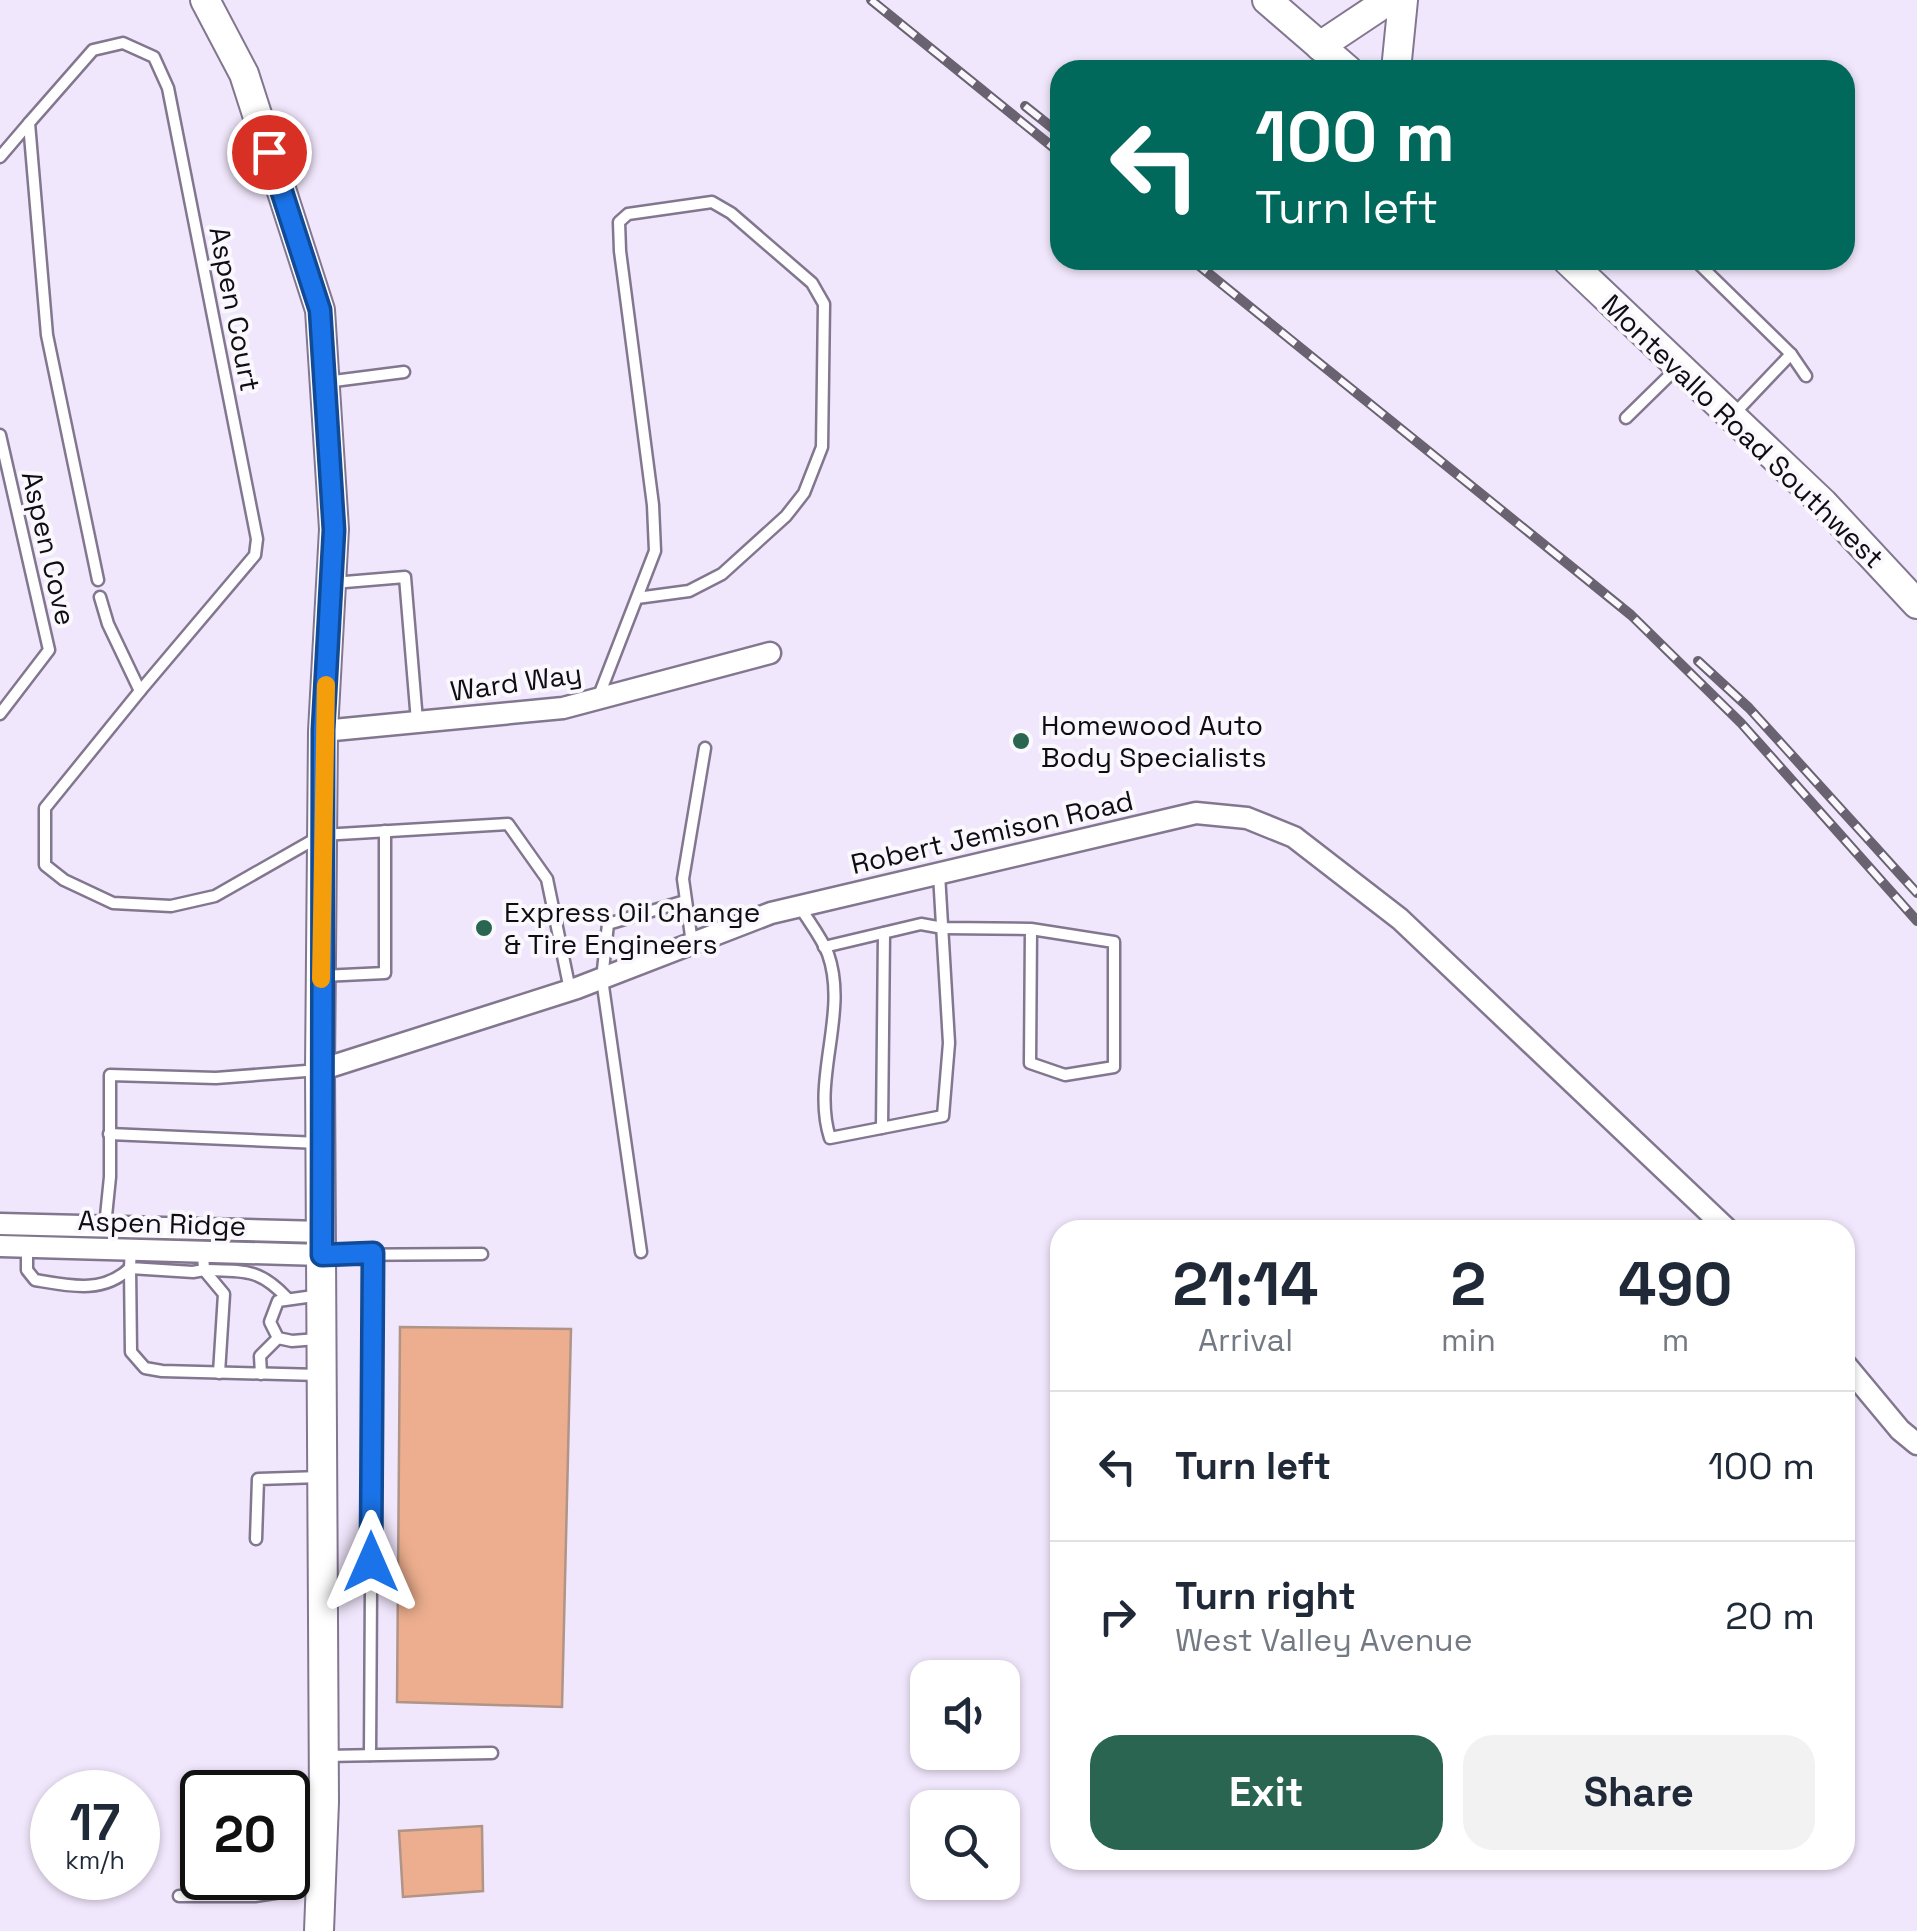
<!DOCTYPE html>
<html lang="en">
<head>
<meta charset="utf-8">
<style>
  body { margin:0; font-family:"Space Grotesk",sans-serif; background:#f2f2f3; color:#1f2937; height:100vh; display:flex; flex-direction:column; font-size:38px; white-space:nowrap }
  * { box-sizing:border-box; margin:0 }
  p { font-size:32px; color:#747a83 }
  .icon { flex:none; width:55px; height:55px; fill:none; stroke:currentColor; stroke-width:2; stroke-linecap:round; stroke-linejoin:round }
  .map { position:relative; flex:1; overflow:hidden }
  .sheet { position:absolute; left:1050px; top:1220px; width:805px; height:650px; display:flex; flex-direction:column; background:#fff; border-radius:30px; box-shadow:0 2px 8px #0004 }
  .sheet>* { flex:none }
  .guide { position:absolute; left:1050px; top:60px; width:805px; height:210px; border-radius:30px; box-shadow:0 2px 8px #0004; background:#00695c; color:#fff; overflow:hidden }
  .fabs { position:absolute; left:910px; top:1660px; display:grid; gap:20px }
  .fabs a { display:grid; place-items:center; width:110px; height:110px; border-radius:20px; background:#fff; box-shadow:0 2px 8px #0004; font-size:50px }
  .speed { position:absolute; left:30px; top:1770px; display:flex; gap:20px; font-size:50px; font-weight:700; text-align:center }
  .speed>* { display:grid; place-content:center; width:130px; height:130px; border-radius:50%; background:#fff; box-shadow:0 2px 8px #0004; line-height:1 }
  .speed small { font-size:25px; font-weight:400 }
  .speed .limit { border:5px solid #111; border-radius:15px; background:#fff; color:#111 }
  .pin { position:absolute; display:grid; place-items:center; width:85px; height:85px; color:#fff; margin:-42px; border:5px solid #fff; border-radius:50%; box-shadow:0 2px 10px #0007 }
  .me { position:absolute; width:110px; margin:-55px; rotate:0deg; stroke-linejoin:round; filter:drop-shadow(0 0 8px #0008) }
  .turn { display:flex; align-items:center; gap:35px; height:210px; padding:0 40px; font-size:45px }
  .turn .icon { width:130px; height:130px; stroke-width:2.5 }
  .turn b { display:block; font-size:70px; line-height:85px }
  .eta { display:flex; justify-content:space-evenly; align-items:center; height:170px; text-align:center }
  .eta b { font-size:60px; font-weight:700; line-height:70px }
  .cta { display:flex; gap:20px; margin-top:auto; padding:20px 40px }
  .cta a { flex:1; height:115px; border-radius:30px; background:#296550; color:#fff; font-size:40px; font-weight:700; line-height:115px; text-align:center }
  .cta a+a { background:#f2f2f3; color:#1f2937 }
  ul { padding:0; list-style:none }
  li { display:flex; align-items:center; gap:30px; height:150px; padding:0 40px; border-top:2px solid #e0e1e3 }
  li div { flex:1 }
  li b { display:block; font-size:38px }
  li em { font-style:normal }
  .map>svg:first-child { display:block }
</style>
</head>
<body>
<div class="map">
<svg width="1917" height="1931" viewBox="0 0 1917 1931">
  <rect width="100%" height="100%" fill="#f1e7fc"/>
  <g fill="#ecae8e" stroke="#af9487" stroke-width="2.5">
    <path d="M 400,1327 L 571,1329 L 562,1707 L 397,1702 Z"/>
    <path d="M 482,1826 L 483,1891 L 403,1897 L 399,1831 Z"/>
  </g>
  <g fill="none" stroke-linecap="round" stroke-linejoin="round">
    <defs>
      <g id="lane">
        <path d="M 0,157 L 29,123"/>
        <path d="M 1700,265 L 1791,354 L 1806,376"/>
        <path d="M 326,382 L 404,372"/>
        <path d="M 1733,415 L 1791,354"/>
        <path d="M 1626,418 L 1678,367"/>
        <path d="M 0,435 L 49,650 L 0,714"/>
        <path d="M 98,580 L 47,335 L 29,123 L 93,50 L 123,43 L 154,57 L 168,88 L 257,539 L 255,555 L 140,691"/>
        <path d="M 333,583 L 405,577 L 417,721"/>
        <path d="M 100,597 L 108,624 L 140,691 L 45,808 L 45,865 L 64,880 L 113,903 L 171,906 L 215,896 L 322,835 L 508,824 L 547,879 L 570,990"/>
        <path d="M 598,698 L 655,551 L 653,505 L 620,251 L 619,222 L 628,214 L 712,202 L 731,213 L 812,283 L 824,304 L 822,447 L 804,493 L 786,516 L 722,574 L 689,591 L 637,598"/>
        <path d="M 800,907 C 809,922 822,938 828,954 C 849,1013 811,1079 830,1138 L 943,1116 L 949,1043 L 939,874"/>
        <path d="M 692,943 L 683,879 L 705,748"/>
        <path d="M 824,947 L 921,924 L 943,928 L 1031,929 L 1030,1063 L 1065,1075 L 1114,1067 L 1114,942 L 1031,929"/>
        <path d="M 322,976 L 385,973 L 385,831"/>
        <path d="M 882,1128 L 884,933"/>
        <path d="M 109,1134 L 320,1143"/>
        <path d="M 105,1226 L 110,1177 L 110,1075 L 216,1078 L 319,1070"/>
        <path d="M 27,1246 L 27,1270 L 35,1280 C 70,1286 103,1294 130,1268"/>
        <path d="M 131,1246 L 130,1268 L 193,1272 L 204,1270 L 203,1253"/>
        <path d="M 641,1252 L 602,979 L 608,924 L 685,901"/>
        <path d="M 323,1255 L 482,1254"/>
        <path d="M 130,1268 L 131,1352 L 145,1368 L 162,1371 L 319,1375"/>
        <path d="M 204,1270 L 224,1294 L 219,1373"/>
        <path d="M 205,1270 C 244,1271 259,1268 287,1298"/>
        <path d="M 317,1339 L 292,1341 L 278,1338 L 270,1322 L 278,1301 L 321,1295"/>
        <path d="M 261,1374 L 260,1356 L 278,1338"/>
        <path d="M 256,1539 L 258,1479 L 321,1477"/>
        <path d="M 370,1755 L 373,1253"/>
        <path d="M 325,1756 L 492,1753"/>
        <path d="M 179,1896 L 255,1896 L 320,1886"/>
      </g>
      <g id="street">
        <path d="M 323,731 L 563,708 L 770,653"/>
        <path d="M 320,1070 L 577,988 L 771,913 L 1196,813 L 1247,818 L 1294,837 L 1400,919 L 1728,1230"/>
        <path d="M 0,1224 L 322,1232"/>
        <path d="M 0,1246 L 322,1255"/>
        <path d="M 1845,1364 L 1900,1430 L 1917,1444"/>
      </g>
      <g id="secondary">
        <path d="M 205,0 L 244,74 L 320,310 L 334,529 L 323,731 L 320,1070 L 324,1802 L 319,1931"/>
        <path d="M 1267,0 L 1348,70"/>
        <path d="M 1320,46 L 1389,0"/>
        <path d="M 1396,70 L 1403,0"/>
        <path d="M 1567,260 L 1823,503 L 1917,604"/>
      </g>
    </defs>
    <use href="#lane" stroke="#82778f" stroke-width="15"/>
    <use href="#street" stroke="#82778f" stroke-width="25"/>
    <use href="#secondary" stroke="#82778f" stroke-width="32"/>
    <use href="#lane" stroke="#fff" stroke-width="10"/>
    <use href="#street" stroke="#fff" stroke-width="20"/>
    <use href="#secondary" stroke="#fff" stroke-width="28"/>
    <defs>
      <g id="rail">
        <path d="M 871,0 L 1060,153"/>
        <path d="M 1025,106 L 1060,134"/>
        <path d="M 1192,260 L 1631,615 L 1741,723 L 1917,921"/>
        <path d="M 1698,661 L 1749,708 L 1917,893"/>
      </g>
    </defs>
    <use href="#rail" stroke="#696270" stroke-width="10"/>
    <use href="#rail" stroke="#faf8fd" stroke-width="6" stroke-dasharray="19" stroke-linecap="butt"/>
  </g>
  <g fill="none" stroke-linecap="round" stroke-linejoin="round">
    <defs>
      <path id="route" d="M 269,152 L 320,310 L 334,530 L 323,730 L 322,1255 L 373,1253 L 371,1562"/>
    </defs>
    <use href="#route" stroke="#114b97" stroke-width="25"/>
    <use href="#route" stroke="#1a73e8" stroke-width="18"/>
    <path stroke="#f59e0b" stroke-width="18" d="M 321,979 L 326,685"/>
  </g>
  <g fill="#296550" stroke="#faf8fd" stroke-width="4">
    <circle cx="1021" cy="741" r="10"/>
    <circle cx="484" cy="928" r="10"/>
  </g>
  <g text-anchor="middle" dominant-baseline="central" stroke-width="8" stroke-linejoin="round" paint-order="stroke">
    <g font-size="28" fill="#100c14" stroke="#faf8fd">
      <text transform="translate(235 309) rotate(79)">Aspen Court</text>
      <text transform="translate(1743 431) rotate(44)">Montevallo Road Southwest</text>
      <text transform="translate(49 548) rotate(77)">Aspen Cove</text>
      <text transform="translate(516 682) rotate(-8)">Ward Way</text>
      <text transform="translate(992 832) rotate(-13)">Robert Jemison Road</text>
      <text transform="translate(162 1223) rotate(2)">Aspen Ridge</text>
    </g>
    <g font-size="28" fill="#100c14" stroke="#faf8fd" text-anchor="start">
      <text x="1041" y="725">Homewood Auto<tspan x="1041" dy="32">Body Specialists</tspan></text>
      <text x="504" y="912">Express Oil Change<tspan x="504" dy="32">&amp; Tire Engineers</tspan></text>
    </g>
  </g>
</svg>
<div class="fabs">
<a><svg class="icon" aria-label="sound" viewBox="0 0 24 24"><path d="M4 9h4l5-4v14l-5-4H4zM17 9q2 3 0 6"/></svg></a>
<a><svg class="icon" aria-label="search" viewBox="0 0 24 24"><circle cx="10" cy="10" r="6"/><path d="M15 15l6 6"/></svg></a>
</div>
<div class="speed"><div>17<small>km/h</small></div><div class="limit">20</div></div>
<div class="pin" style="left:269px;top:152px;background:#d93025"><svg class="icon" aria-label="arrive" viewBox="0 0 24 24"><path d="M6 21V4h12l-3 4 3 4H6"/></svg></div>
<svg class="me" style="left:371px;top:1562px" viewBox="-20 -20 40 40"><path d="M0-17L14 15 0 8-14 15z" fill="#1a73e8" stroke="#fff" stroke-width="4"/></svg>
<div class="guide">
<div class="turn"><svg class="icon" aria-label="left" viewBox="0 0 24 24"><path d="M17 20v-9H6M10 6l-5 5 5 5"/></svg><div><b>100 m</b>Turn left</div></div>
</div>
<section class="sheet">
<div class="eta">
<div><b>21:14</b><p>Arrival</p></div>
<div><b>2</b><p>min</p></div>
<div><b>490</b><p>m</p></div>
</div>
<ul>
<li><svg class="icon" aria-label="left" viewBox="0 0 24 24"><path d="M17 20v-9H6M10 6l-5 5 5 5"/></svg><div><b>Turn left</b></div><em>100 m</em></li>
<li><svg class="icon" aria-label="right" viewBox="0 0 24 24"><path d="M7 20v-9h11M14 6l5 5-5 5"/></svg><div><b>Turn right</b><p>West Valley Avenue</p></div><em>20 m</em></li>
</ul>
<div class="cta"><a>Exit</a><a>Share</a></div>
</section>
</div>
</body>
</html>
